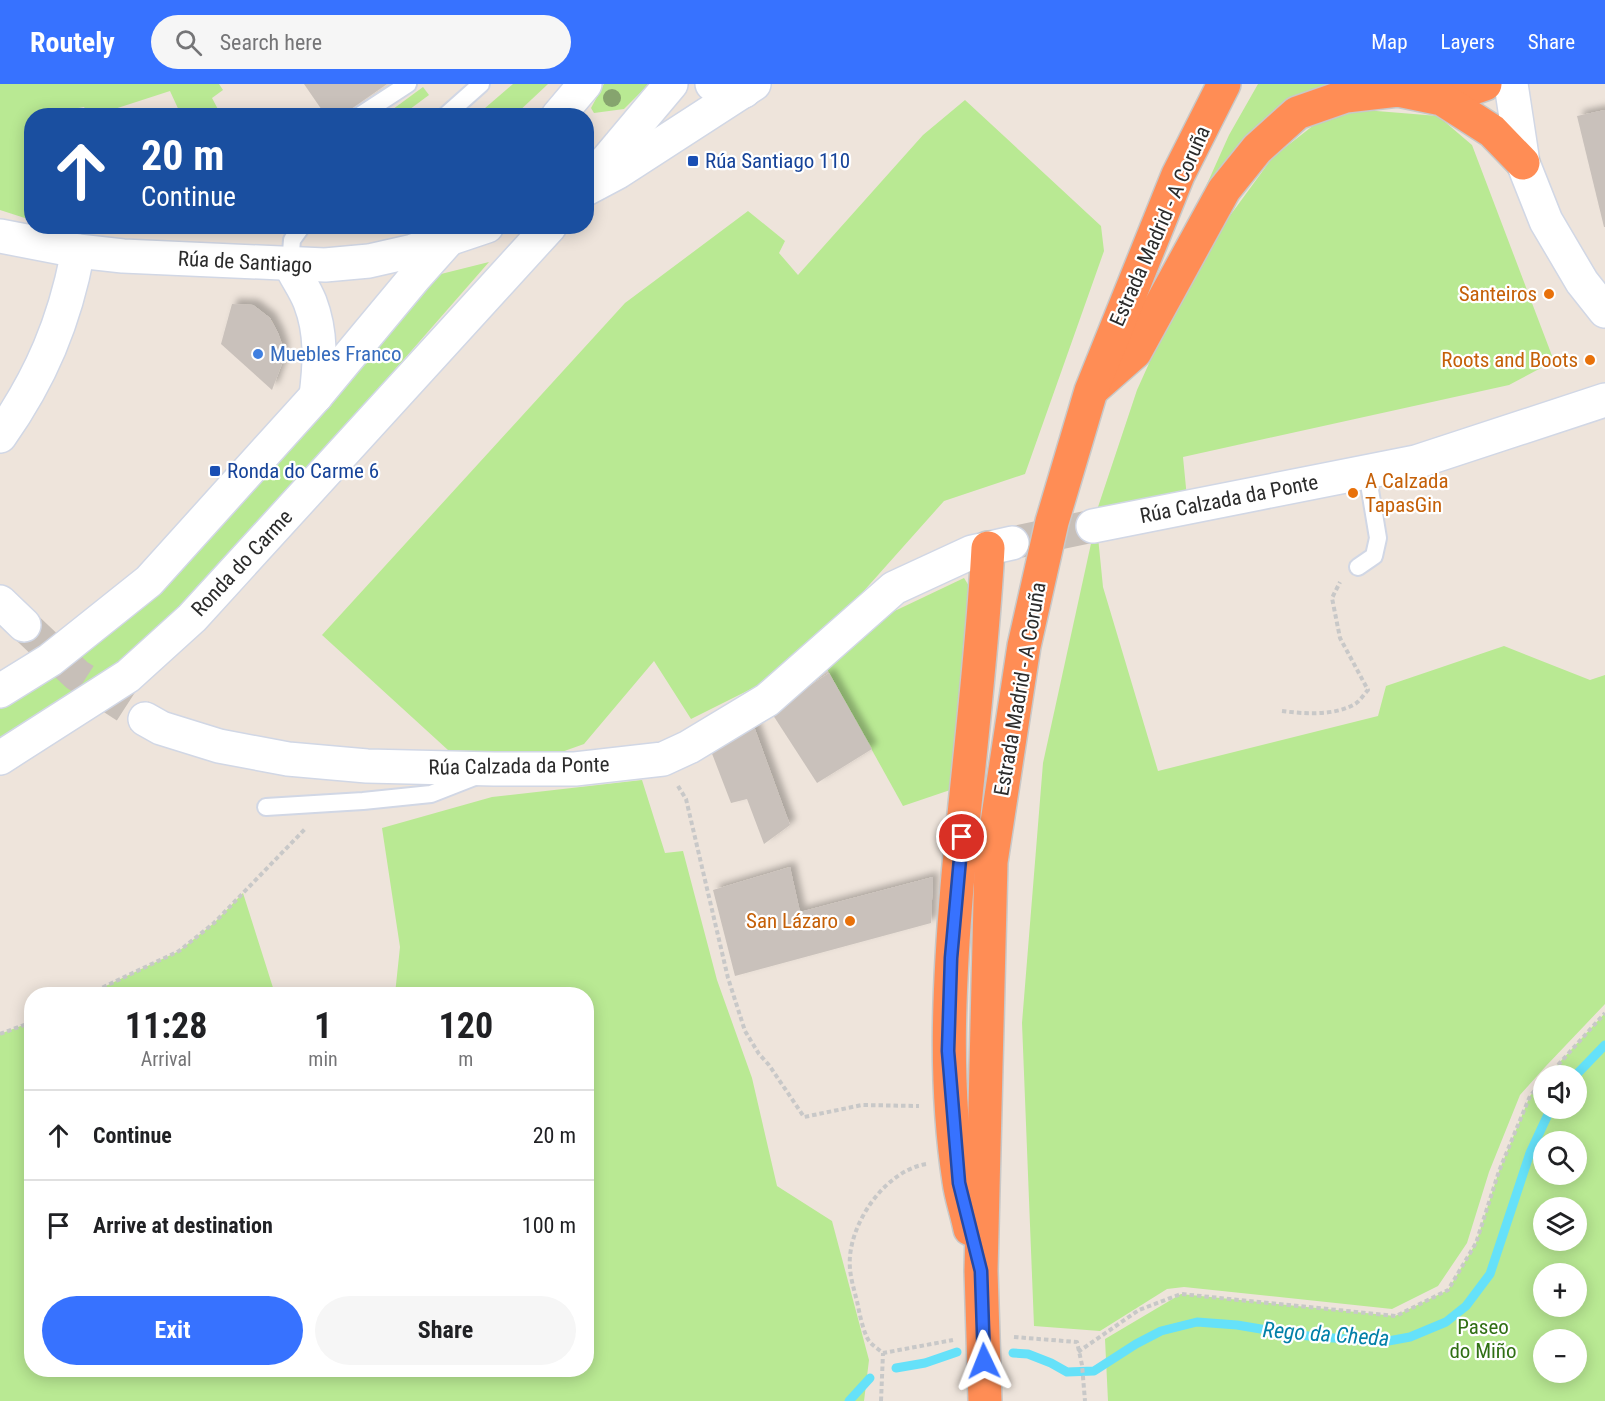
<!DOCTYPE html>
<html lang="en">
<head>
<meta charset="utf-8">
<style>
  body { margin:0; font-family:"Roboto Condensed",sans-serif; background:#f6f6f6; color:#202124; height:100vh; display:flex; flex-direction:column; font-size:22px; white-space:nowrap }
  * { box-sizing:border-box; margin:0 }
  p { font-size:20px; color:#757577 }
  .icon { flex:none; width:33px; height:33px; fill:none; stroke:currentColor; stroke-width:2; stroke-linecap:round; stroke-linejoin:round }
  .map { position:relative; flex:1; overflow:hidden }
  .side { position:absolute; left:24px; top:903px; width:570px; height:390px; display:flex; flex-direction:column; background:#fff; border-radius:24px; box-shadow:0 3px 15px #0003 }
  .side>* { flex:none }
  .top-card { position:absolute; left:24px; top:24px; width:570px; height:126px; border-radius:24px; box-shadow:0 3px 15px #0003; background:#1a4fa0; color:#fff; overflow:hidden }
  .buttons { position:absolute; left:1533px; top:981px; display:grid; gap:12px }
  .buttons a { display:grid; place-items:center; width:54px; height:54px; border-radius:50%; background:#fff; box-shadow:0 3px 15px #0003; font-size:30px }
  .pin { position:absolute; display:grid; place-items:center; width:51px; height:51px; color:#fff; margin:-26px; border:3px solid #fff; border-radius:50%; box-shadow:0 2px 6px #0007 }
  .me { position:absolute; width:66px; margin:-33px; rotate:358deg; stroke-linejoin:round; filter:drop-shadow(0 0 4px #0008) }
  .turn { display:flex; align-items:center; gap:21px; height:126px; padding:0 18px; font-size:27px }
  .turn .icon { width:78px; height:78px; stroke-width:2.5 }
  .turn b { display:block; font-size:42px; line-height:51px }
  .eta { display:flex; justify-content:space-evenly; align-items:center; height:102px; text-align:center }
  .eta b { font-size:36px; font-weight:700; line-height:42px }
  .button { display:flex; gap:12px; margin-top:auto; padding:12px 18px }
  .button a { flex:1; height:69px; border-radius:36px; background:#3772ff; color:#fff; font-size:24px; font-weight:700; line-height:69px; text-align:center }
  .button a+a { background:#f6f6f6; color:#202124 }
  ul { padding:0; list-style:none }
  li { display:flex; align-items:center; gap:18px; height:90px; padding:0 18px; border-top:2px solid #e0e0e0 }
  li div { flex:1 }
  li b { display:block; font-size:22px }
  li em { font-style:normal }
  header { display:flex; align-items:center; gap:36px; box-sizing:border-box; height:84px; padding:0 30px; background:#3772ff; color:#fff }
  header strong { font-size:28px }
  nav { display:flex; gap:33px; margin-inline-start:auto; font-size:21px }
  .search { width:420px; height:54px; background:#f6f6f6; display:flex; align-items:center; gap:15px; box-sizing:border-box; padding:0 21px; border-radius:33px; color:#757577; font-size:22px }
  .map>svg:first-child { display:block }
</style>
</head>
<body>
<header>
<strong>Routely</strong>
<div class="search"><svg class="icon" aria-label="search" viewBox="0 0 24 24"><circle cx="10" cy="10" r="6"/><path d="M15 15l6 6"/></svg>Search here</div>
<nav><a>Map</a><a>Layers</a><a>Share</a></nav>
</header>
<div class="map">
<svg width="1605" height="1317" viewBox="0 0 1605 1317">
  <defs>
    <filter id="shadow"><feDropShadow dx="5.5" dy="-5.5" stdDeviation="3" flood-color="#0004"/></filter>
  </defs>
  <rect width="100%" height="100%" fill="#eee4db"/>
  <g fill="#b9e993" fill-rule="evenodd">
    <path d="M 0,0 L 219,0 L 223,6 L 212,14 L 221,31 L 181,31 L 170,7 L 96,31 L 89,31 L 84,23 L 32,32 L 31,136 L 0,126 Z"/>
    <path d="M 513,0 L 548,0 L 515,31 L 477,31 Z"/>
    <path d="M 604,0 L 649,0 L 624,25 L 594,29 L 591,24 Z"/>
    <path d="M 1258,0 L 1357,0 L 1325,7 L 1185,149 L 1229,51 Z"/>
    <path d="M 423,3 L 429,11 L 402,31 L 385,31 Z"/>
    <path d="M 965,16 L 1101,142 L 1104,167 L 1025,390 L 944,417 L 862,509 L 761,600 L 691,635 L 654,577 L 584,660 L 556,670 L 448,666 L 322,551 L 625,219 L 748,127 L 785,157 L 779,169 L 798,191 L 923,51 Z"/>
    <path d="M 1352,25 L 1438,32 L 1472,61 L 1554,277 L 1509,301 L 1183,373 L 1187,414 L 1095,432 L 1137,306 L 1160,255 L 1229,133 L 1273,73 L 1319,37 Z"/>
    <path d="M 489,178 L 211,496 L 118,582 L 0,658 L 0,617 L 78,569 L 433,192 Z"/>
    <path d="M 1098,453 L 1103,503 L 1158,687 L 1378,632 L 1386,602 L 1504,562 L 1590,596 L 1605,591 L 1605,920 L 1546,982 L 1520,1011 L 1489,1088 L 1467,1159 L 1438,1202 L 1392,1225 L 1184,1203 L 1167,1205 L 1100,1247 L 1034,1242 L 1022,939 L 1043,679 L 1092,455 Z"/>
    <path d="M 964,494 L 977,515 L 956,704 L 903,722 L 827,585 L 882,533 Z"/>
    <path d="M 642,696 L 665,769 L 683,767 L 717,896 L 752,994 L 777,1102 L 832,1137 L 869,1276 L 864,1317 L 0,1317 L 0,950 L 31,938 L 32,1286 L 586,1286 L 586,910 L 395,910 L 400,863 L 382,744 L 492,713 Z"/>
    <path d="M 243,809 L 275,910 L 89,910 L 179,867 L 214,839 Z"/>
    <path d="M 1605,929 L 1605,1317 L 1108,1317 L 1105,1255 L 1181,1210 L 1395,1232 L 1448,1206 L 1476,1159 L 1499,1087 L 1530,1012 L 1543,996 L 1544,1024 L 1576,1024 L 1576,992 L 1548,991 ZM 1544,1058 L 1576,1058 L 1576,1090 L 1544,1090 ZM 1544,1124 L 1576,1124 L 1576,1156 L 1544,1156 ZM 1544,1190 L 1576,1190 L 1576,1222 L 1544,1222 ZM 1544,1256 L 1576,1256 L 1576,1288 L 1544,1288 Z"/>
  </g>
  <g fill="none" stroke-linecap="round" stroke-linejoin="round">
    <g stroke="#65e1f9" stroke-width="9">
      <path d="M 1575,992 L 1605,961"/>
      <path d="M 1013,1269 L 1028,1270 L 1051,1279 L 1067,1288 L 1094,1287 L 1136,1260 L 1161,1247 L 1197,1238 L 1237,1241 L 1297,1251 L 1383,1258 L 1410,1253 L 1446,1238 L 1466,1222 L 1490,1190 L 1530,1069 L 1551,1024"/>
      <path d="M 896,1284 L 925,1279 L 957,1268"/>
      <path d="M 849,1317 L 870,1294"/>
    </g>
  </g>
  <g fill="#c9c1bb" filter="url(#shadow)">
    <path d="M 304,0 L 387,0 L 341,32 L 326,32 Z"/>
    <path d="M 1605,26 L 1605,143 L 1604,143 L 1577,32 Z"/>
    <path d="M 232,220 L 253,221 L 270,234 L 278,249 L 283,263 L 283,277 L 272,306 L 221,260 Z"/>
    <path d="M 829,589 L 872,665 L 817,699 L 771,628 Z"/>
    <path d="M 752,637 L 790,741 L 764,760 L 747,715 L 731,719 L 711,667 Z"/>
    <path d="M 790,783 L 800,828 L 933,793 L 931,839 L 735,892 L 713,806 Z"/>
  </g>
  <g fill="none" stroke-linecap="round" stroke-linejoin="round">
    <g stroke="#c7bfb8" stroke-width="33" stroke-dasharray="33 16" stroke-linecap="butt">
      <path d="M 1012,459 L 1093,442"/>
      <path d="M 24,541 L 77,591 L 145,635"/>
    </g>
    <defs>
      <g id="lane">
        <path d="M 359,32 L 408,0"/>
        <path d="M 445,32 L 481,0"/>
        <path d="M 290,180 L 292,156 L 302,142"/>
        <path d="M 1358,483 L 1374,472 L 1378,454 L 1367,388"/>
        <path d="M 266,723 L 363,717 L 431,710 L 477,692"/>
      </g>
      <g id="street">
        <path d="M 712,0 C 721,9 732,8 744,7"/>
        <path d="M 1511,0 L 1523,79 L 1546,137 L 1582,198 L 1605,227"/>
        <path d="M 558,32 L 585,0"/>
        <path d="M 586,101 L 671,0"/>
        <path d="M 290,180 C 296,193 305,205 310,218 C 322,249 320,280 316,312"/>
        <path d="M 0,352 C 41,294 65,237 78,167"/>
        <path d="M 1093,442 L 1416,378 L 1605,316"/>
        <path d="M 0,518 L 24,541"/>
        <path d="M 0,607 L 50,576 L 149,497 L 316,312 L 415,193 L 457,146"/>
        <path d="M 145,635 L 161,644 L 219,662 L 288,675 L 367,682 L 494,685 L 575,685 L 663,675 L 689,663 L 767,616 L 894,504 L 972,468 L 1012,459"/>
        <path d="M 0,674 L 128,592 L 192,534 L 550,142"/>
      </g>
      <g id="secondary">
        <path d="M 586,105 L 618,88 L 754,0"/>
        <path d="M 0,152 L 78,167 L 123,172 L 325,181 L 369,177 L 413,167 L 487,142"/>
      </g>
      <g id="highway">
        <path d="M 1442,15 L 1485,0"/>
        <path d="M 1094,304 L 1135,268 L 1224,106 L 1257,65 L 1297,29 L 1346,12 L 1398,6 L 1442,15 L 1492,47 L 1523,79"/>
        <path d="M 970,1145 C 967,1129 961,1113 959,1097 C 944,999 949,901 957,803 C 967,690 982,577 988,464"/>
        <path d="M 985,1317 L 981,1187 L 991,778 L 1024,562 L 1052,438 L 1091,307 L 1178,91 L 1224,0"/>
      </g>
    </defs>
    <use href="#lane" stroke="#d1d7e5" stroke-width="20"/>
    <use href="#street" stroke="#d1d7e5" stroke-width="36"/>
    <use href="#secondary" stroke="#d1d7e5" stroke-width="36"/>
    <use href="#highway" stroke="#c8c8c8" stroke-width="36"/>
    <g stroke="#c8c8c8" stroke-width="4" stroke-dasharray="4.5 3" stroke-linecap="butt">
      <path d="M 1282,627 C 1305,630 1334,632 1355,620 C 1360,617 1364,610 1368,606 L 1340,554 L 1332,514 L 1340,498"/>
      <path d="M 678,702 L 686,715 L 728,894 L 745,947 L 759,970 L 769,981 L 804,1033 L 862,1021 L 919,1022"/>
      <path d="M 89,910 L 179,867 L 214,839 L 305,745"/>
      <path d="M 0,950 L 32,938"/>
      <path d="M 1548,992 L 1605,929"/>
      <path d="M 926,1080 C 884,1087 846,1143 850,1185 C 851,1195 854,1206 857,1217 C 859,1227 863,1248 869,1257 C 872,1261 878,1265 883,1269 L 953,1256"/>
      <path d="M 1014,1253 L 1077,1258 L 1082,1281 L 1085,1317"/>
      <path d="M 1078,1268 L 1139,1226 L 1181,1210 L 1396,1232 L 1448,1206 L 1476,1159 L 1499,1087 L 1530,1012 L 1544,996"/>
      <path d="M 881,1317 L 883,1269"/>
    </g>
    <use href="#lane" stroke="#fff" stroke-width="16"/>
    <use href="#street" stroke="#fff" stroke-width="33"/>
    <use href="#secondary" stroke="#fff" stroke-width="33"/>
    <use href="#highway" stroke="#ff8d55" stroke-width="33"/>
  </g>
  <circle fill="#86a46e" cx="612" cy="14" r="9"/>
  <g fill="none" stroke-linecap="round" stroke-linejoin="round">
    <defs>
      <path id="route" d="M 962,753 L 951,874 L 948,967 L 959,1099 L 981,1187 L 984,1277"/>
    </defs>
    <use href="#route" stroke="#244aa6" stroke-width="15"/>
    <use href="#route" stroke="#3772ff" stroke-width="10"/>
  </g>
  <g fill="#1a4fb4" stroke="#fff" stroke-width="2">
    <rect x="687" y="71" width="12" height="12" rx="3"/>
    <rect x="209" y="381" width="12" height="12" rx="3"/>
  </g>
  <g fill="#e8710a" stroke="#fff" stroke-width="2">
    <circle cx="1549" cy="210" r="6"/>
    <circle cx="1590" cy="276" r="6"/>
    <circle cx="1353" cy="409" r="6"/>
    <circle cx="850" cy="837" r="6"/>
  </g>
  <circle fill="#3f7fe0" stroke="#fff" stroke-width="2" cx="258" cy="270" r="6"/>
  <g text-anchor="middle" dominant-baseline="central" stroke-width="4.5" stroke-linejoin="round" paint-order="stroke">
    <g font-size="21" fill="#164399" stroke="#fff" text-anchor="start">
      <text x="705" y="77">Rúa Santiago 110</text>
      <text x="227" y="387">Ronda do Carme 6</text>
    </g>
    <g font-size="21" fill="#2b2b2b" stroke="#fff">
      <text transform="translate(1160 142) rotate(-66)">Estrada Madrid - A Coruña</text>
      <text transform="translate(245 178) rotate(3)">Rúa de Santiago</text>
      <text transform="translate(1229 415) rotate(-11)">Rúa Calzada da Ponte</text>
      <text transform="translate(242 479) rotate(-47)">Ronda do Carme</text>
      <text transform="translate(1020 605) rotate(-80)">Estrada Madrid - A Coruña</text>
      <text transform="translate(519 682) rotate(-1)">Rúa Calzada da Ponte</text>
    </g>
    <g font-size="21" fill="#c56008" stroke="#fff" text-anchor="end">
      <text x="1537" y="210">Santeiros</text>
      <text x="1578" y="276">Roots and Boots</text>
      <text x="1365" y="397" text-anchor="start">A Calzada<tspan x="1365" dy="24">TapasGin</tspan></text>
      <text x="838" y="837">San Lázaro</text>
    </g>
    <g font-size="21" fill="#366cbe" stroke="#fff" text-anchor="start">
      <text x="270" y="270">Muebles Franco</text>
    </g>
    <g font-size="21" fill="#306f14" stroke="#fff">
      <text x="1483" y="1243">Paseo<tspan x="1483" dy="24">do Miño</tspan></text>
    </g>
    <g font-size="22" font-style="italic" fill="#0280a8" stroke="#fff">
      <text transform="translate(1326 1250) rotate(4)">Rego da Cheda</text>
    </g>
  </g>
</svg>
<div class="buttons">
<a><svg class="icon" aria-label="sound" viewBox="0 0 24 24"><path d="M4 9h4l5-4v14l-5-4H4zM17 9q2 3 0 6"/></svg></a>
<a><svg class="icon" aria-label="search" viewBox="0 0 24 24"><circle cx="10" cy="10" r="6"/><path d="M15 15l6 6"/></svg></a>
<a><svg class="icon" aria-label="layers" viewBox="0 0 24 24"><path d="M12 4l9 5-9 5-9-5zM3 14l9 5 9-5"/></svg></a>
<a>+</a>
<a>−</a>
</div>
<div class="pin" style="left:962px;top:753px;background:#d93025"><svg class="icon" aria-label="arrive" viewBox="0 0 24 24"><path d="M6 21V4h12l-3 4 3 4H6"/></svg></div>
<svg class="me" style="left:984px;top:1277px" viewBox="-20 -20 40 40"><path d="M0-17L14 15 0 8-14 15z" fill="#3772ff" stroke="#fff" stroke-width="4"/></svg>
<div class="top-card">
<div class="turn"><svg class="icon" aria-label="ahead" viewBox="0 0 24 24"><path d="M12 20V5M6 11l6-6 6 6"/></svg><div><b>20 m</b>Continue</div></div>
</div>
<section class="side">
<div class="eta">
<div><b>11:28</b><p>Arrival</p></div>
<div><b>1</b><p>min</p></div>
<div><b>120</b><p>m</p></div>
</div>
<ul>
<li><svg class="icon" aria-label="ahead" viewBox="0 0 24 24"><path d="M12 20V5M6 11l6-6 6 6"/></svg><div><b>Continue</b></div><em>20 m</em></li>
<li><svg class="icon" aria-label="arrive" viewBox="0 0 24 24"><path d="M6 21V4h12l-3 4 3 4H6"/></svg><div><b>Arrive at destination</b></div><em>100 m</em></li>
</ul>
<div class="button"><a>Exit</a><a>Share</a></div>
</section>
</div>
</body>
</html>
